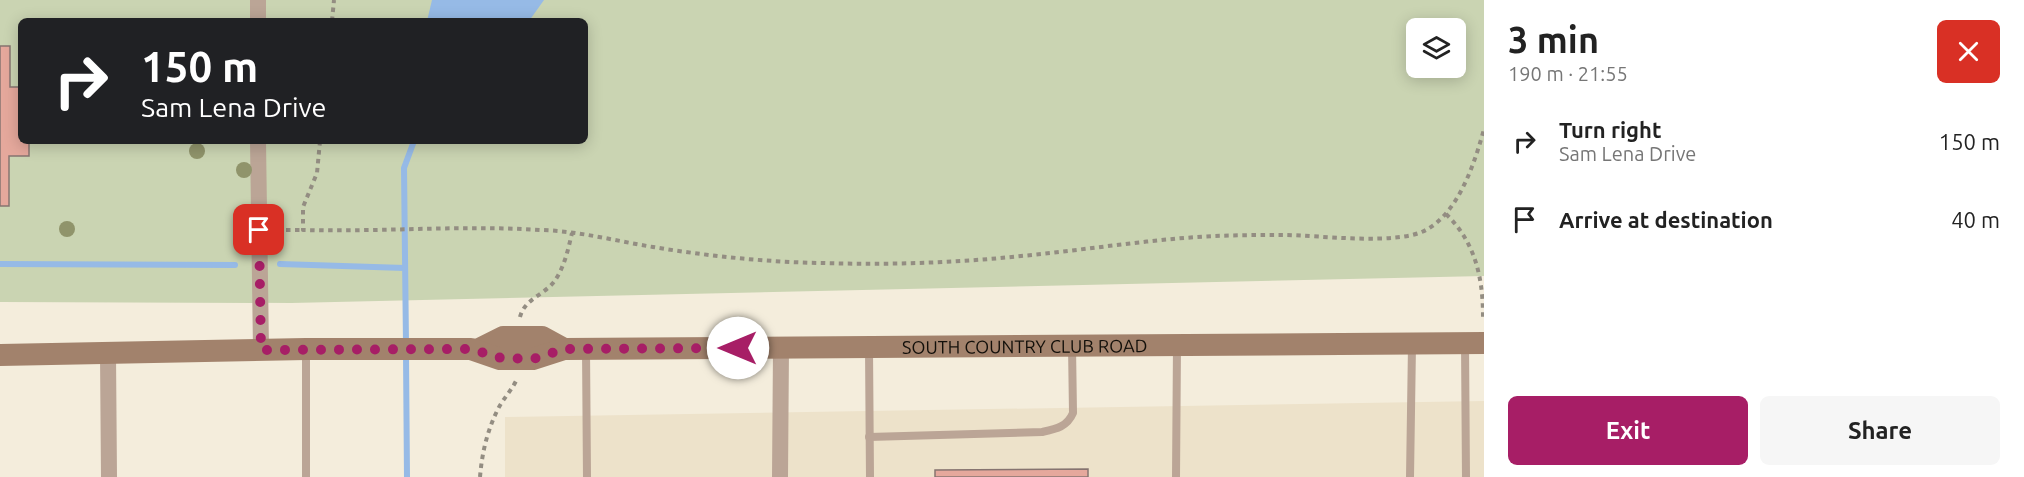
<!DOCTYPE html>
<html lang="en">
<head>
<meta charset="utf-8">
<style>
  body { margin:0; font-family:Ubuntu,sans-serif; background:#f6f6f6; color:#222; height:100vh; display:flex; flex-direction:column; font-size:22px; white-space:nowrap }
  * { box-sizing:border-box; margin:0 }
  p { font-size:20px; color:#767676 }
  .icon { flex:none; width:33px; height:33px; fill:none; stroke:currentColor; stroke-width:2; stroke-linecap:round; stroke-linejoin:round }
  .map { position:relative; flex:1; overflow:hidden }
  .drawer { display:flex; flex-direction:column; background:#fff; width:540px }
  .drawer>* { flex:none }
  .banner { position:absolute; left:18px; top:18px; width:570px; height:126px; border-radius:9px; box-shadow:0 3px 15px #0003; background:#202124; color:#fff; overflow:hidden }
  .controls { position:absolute; left:1406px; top:18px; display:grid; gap:12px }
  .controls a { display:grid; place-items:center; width:60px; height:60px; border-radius:9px; background:#fff; box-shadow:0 3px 15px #0003; font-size:30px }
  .pin { position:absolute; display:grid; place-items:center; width:51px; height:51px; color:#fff; margin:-26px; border-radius:12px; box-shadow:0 3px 9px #0006 }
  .me { position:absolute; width:66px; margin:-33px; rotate:270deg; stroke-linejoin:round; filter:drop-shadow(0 0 4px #0008) }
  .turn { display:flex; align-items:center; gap:21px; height:126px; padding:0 24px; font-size:27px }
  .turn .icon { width:78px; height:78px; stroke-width:2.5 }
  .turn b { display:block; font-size:42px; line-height:51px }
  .round { display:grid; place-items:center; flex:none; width:63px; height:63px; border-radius:9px; background:#f6f6f6 }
  .headline { display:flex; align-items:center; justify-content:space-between; height:102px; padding:0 24px }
  h1 { font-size:36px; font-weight:600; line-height:45px }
  .action { display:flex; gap:12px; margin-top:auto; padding:12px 24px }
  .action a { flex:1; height:69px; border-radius:9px; background:#a71e66; color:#fff; font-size:24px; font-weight:600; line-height:69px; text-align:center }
  .action a+a { background:#f6f6f6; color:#222 }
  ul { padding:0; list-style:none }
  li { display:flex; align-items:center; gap:18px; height:78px; padding:0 24px }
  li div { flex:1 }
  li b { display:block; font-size:22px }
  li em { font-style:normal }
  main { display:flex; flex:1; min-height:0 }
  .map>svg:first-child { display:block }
</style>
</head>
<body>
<main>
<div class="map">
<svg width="1484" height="477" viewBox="0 0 1484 477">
  <rect width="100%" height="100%" fill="#f4eddc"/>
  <path fill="#ede2ca" d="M 1484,401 L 1484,477 L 505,477 L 505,417 Z"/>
  <path fill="#cad4b2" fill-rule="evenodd" d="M 0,0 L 1484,0 L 1484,276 L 291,303 L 0,302 ZM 21,21 L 585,21 L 585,141 L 21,141 ZM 1416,28 L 1455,28 L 1455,68 L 1416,68 Z"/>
  <path fill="#96bae6" d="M 432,0 L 544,0 L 529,21 L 427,21 Z"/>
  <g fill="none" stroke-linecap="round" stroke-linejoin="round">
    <g stroke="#96bae6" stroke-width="6">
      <path d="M 0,264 L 235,265"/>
      <path d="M 280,264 L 405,268"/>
      <path d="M 406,344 L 404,168 L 414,141"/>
      <path d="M 406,355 L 407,477"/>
    </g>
  </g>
  <g fill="#e5a89c" stroke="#867470" stroke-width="1.5">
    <path d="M 0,46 L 10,46 L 10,87 L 21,87 L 21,141 L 29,141 L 29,156 L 9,156 L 9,206 L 0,206 Z"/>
    <path d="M 1088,469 L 1088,477 L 935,477 L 935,470 Z"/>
  </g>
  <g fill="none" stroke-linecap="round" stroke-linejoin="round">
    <g stroke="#938d82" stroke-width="4" stroke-dasharray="4.5 4.5" stroke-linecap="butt">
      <path d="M 332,21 L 334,0"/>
      <path d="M 320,141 L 317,173 L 303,207 L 303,230 C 383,232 462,225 541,230 C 579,231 616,241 653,247 C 708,256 765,262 821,263 C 888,265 955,263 1021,256 C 1086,250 1150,239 1215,236 C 1237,235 1261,235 1283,235 C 1319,235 1396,246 1426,230 C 1459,212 1475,162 1484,129"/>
      <path d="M 1446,214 C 1475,242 1483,277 1483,317"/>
      <path d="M 277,230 L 303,230"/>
      <path d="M 520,317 C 524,300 543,295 553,283 C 564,269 568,250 572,233"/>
      <path d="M 480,477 C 482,453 487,431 498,409 C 503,399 511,391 516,381"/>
    </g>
    <g stroke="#bba596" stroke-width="8">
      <path d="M 1465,343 L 1466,477"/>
      <path d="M 869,348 L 870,477"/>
      <path d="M 586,349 L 587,477"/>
      <path d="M 306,351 L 306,477"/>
      <path d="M 869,437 L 1042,432 C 1056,429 1067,427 1073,413 L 1072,346"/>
      <path d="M 1176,477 L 1177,345"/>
      <path d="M 1410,477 L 1412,345"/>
    </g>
    <g stroke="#bba596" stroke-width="16">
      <path d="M 258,0 L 258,21"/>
      <path d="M 258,141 L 261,350"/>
      <path d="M 108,354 L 109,477"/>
      <path d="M 780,477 L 781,348"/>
    </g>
    <g stroke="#a2826c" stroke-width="22">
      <path d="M 477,350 L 503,337 L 542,337 L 564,349"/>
      <path id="s1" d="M 0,355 L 306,349 L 471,349 L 500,359 L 533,359 L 564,349 L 1484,343"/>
    </g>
  </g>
  <g fill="#90946b">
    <circle cx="197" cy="151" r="8"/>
    <circle cx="244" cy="170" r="8"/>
    <circle cx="67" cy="229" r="8"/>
  </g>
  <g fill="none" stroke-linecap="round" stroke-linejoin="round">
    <path stroke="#a71e66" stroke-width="10" stroke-dasharray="0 18" d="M 259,230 L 261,350 L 471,349 L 501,358 L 533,359 L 564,349 L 738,348"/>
  </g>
  <g text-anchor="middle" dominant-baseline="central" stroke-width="4.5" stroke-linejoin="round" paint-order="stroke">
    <g font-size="18" fill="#120f0a" stroke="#fffaf0">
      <text stroke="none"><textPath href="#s1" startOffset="1028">SOUTH COUNTRY CLUB ROAD</textPath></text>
    </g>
  </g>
</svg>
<div class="controls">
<a><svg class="icon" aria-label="layers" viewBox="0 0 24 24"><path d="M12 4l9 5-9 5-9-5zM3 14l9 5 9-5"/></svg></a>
</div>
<div class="pin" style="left:259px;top:230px;background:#d93025"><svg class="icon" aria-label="arrive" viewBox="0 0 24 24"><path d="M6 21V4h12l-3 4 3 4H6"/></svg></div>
<svg class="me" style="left:738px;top:348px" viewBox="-20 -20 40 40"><circle r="19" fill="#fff"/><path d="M0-13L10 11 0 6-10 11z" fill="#a71e66"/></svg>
<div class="banner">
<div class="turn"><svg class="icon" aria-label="right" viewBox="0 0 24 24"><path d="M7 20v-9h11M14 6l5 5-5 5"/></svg><div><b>150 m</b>Sam Lena Drive</div></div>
</div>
</div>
<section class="drawer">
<div class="headline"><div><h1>3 min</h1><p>190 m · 21:55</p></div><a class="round" style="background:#d93025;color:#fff"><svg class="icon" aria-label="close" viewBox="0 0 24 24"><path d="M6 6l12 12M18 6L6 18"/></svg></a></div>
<ul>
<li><svg class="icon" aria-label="right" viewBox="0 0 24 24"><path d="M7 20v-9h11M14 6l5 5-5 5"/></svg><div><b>Turn right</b><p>Sam Lena Drive</p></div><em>150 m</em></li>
<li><svg class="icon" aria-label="arrive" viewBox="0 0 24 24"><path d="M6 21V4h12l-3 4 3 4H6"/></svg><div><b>Arrive at destination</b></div><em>40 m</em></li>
</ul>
<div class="action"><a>Exit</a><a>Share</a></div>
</section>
</main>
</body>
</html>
